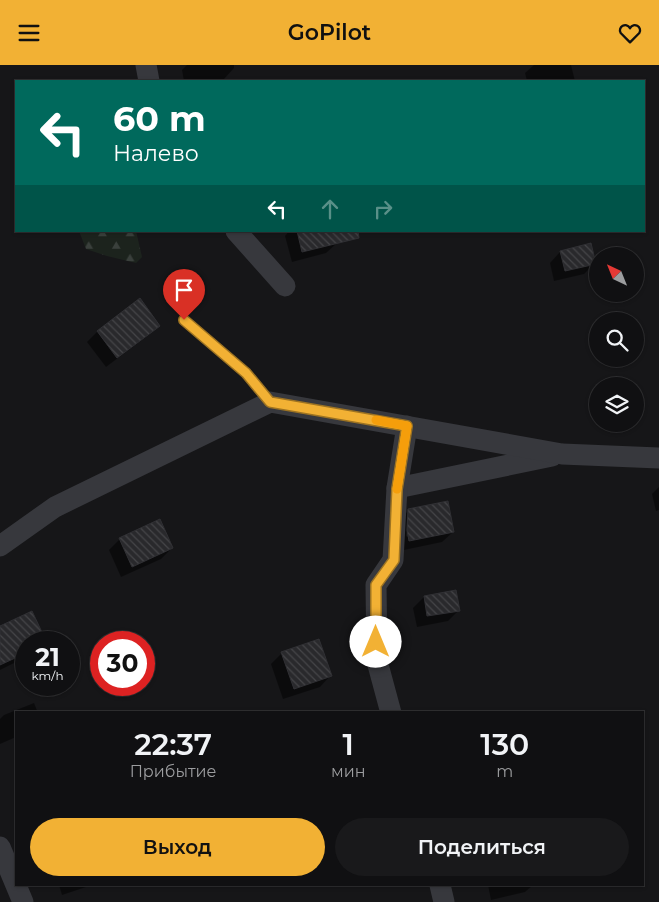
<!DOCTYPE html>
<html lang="ru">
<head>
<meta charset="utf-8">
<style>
  body { margin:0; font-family:Montserrat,sans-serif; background:#19191b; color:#f1f3f6; height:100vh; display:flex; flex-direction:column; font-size:19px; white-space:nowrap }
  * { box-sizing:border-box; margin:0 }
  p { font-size:16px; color:#9c9d9f }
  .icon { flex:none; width:28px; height:28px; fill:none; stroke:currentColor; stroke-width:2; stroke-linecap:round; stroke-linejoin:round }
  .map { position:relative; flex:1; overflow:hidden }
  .sheet { position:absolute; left:15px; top:646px; width:629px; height:175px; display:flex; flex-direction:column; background:#101012; border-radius:0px; box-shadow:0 1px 4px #0004,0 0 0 1px #303032 }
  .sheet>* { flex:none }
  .banner { position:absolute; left:15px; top:15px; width:630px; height:152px; border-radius:0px; box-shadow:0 1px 4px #0004,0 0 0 1px #303032; background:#00695c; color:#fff; overflow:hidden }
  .needle { width:32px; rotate:317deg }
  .buttons { position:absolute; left:589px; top:182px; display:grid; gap:10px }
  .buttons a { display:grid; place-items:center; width:55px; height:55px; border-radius:50%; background:#101012; box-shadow:0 1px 4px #0004,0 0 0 1px #303032; font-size:25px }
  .speed { position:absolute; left:15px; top:566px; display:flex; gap:10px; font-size:25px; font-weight:700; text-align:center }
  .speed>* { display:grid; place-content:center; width:65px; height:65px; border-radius:50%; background:#101012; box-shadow:0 1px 4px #0004,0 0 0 1px #303032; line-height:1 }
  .speed small { font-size:12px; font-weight:400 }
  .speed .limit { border:8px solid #d22; background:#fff; color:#111 }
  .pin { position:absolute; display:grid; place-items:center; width:42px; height:42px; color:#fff; margin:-51px -21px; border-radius:50% 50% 50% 0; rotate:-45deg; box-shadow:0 0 5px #0007 }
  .pin .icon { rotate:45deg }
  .me { position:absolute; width:55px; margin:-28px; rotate:0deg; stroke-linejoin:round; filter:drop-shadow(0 0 4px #0008) }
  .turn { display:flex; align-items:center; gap:18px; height:105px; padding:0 15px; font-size:22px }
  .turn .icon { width:65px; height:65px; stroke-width:2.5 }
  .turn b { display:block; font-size:35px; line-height:42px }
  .lanes { display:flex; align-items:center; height:48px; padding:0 15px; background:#0003; justify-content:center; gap:25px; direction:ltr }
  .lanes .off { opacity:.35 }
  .eta { display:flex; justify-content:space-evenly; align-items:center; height:85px; text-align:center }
  .eta b { font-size:30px; font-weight:600; line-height:35px }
  .action { display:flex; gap:10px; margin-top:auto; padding:10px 15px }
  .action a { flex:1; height:58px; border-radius:30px; background:#f2b134; color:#111; font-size:20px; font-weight:600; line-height:58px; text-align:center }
  .action a+a { background:#19191b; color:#f1f3f6 }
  header { display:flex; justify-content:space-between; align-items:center; height:65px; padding:0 15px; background:#f2b134; color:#111; font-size:22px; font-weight:600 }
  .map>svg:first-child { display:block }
</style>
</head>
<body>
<header><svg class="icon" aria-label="menu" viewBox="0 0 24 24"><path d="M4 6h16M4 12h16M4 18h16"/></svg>GoPilot<svg class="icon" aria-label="heart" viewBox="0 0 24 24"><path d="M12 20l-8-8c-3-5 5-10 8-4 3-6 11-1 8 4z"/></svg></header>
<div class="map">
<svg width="659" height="837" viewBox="0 0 659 837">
  <defs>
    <pattern id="forest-firs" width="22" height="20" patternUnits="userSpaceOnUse" patternTransform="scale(1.25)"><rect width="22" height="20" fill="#1c231d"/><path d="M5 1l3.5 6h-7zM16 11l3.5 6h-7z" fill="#3a403c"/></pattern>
    <pattern id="building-back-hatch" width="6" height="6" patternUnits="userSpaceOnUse" patternTransform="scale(1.25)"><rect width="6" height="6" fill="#29292c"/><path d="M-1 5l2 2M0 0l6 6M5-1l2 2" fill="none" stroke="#454548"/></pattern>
  </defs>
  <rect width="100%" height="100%" fill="#161618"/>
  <path fill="url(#forest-firs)" d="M 79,166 L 136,166 L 142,192 L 136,198 L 107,191 L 86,184 Z"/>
  <g fill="#0007" fill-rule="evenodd">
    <path d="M 187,0 L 234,0 L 234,3 L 224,14 L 211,16 L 184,16 L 182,5 Z"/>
    <path d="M 534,0 L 571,0 L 575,16 L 527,16 L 525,8 Z"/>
    <path d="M 289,166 L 334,166 L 337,178 L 326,188 L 292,197 L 285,171 Z"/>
    <path d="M 560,187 L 594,199 L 584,209 L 554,216 L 550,198 Z"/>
    <path d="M 158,260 L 147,271 L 106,302 L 87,277 L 98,266 Z"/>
    <path d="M 659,422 L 659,445 L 656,446 L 652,429 Z"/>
    <path d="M 409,445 L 453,467 L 442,477 L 399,486 L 398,456 ZM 407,452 L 409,452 L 408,472 L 406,471 Z"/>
    <path d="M 120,474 L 172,483 L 161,494 L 121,512 L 109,485 Z"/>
    <path d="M 424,532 L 459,545 L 448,556 L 417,562 L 413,543 Z"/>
    <path d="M 0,563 L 26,578 L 26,592 L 0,605 Z"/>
    <path d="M 282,588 L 330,611 L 320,622 L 283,634 L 271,599 Z"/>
    <path d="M 34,638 L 38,648 L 16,648 L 16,672 L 0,679 L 0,654 L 4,650 Z"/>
    <path d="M 59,820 L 92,820 L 62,830 Z"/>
    <path d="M 488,820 L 533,820 L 525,827 L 491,835 Z"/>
  </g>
  <g fill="url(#building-back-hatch)" stroke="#303034">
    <path d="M 297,166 L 358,166 L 359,173 L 302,187 Z"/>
    <path d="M 591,178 L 596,199 L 565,206 L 560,186 Z"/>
    <path d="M 140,233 L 160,261 L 117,293 L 97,266 Z"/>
    <path d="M 448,436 L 454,467 L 409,476 L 407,465 L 408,444 Z"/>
    <path d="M 160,454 L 173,483 L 132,502 L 119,473 Z"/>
    <path d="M 456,525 L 460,546 L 427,551 L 424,531 Z"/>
    <path d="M 32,546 L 47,578 L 26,578 L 26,588 L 0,600 L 0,561 Z"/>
    <path d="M 319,574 L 332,611 L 294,624 L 281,587 Z"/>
  </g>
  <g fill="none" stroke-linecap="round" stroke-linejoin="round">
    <path stroke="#37383d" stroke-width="10" d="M 184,255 L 246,308 L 270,337"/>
    <g stroke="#37383d" stroke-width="21">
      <path d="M 146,0 L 149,16"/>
      <path d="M 236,166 L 285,221"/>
      <path d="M 397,423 L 552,391"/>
      <path d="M 0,481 L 55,442 L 270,337 L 562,389 L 659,393"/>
      <path d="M 391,648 L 377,596 L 376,520 L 393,495 L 397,423 L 407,361"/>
      <path d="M 0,782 L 23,837"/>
      <path d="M 440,820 L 444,837"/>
    </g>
  </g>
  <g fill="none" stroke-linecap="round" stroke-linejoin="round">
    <defs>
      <path id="route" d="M 184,255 L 246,308 L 270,337 L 407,361 L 397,424 L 394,495 L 376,520 L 376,577"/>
    </defs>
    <use href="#route" stroke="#9d7322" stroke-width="12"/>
    <use href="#route" stroke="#f2b134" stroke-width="9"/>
    <path stroke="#f59e0b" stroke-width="9" d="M 376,355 L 407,361 L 397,424"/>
  </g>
</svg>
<div class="buttons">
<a><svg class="needle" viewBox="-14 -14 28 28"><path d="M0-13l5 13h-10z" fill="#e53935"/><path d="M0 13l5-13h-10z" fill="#9c9d9f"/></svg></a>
<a><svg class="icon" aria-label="search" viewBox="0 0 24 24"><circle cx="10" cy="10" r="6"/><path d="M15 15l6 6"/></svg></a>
<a><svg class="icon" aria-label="layers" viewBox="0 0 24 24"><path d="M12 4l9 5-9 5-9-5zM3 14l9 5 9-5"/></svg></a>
</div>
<div class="speed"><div>21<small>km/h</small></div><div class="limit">30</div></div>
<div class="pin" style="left:184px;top:255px;background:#d93025"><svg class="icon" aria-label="arrive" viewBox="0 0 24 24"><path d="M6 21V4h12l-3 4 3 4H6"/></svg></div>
<svg class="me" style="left:376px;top:577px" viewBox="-20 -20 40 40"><circle r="19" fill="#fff"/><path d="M0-13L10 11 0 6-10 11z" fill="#f2b134"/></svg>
<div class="banner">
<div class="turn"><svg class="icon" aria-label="left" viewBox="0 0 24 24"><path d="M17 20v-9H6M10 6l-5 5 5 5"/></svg><div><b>60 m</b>Налево</div></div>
<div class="lanes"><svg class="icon" aria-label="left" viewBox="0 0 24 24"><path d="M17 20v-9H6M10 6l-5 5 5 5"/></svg><svg class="icon off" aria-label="ahead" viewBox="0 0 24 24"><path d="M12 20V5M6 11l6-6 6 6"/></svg><svg class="icon off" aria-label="right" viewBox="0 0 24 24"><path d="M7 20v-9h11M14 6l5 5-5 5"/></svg></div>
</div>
<section class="sheet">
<div class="eta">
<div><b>22:37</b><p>Прибытие</p></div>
<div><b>1</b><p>мин</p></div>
<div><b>130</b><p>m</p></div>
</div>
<div class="action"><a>Выход</a><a>Поделиться</a></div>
</section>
</div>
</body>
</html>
